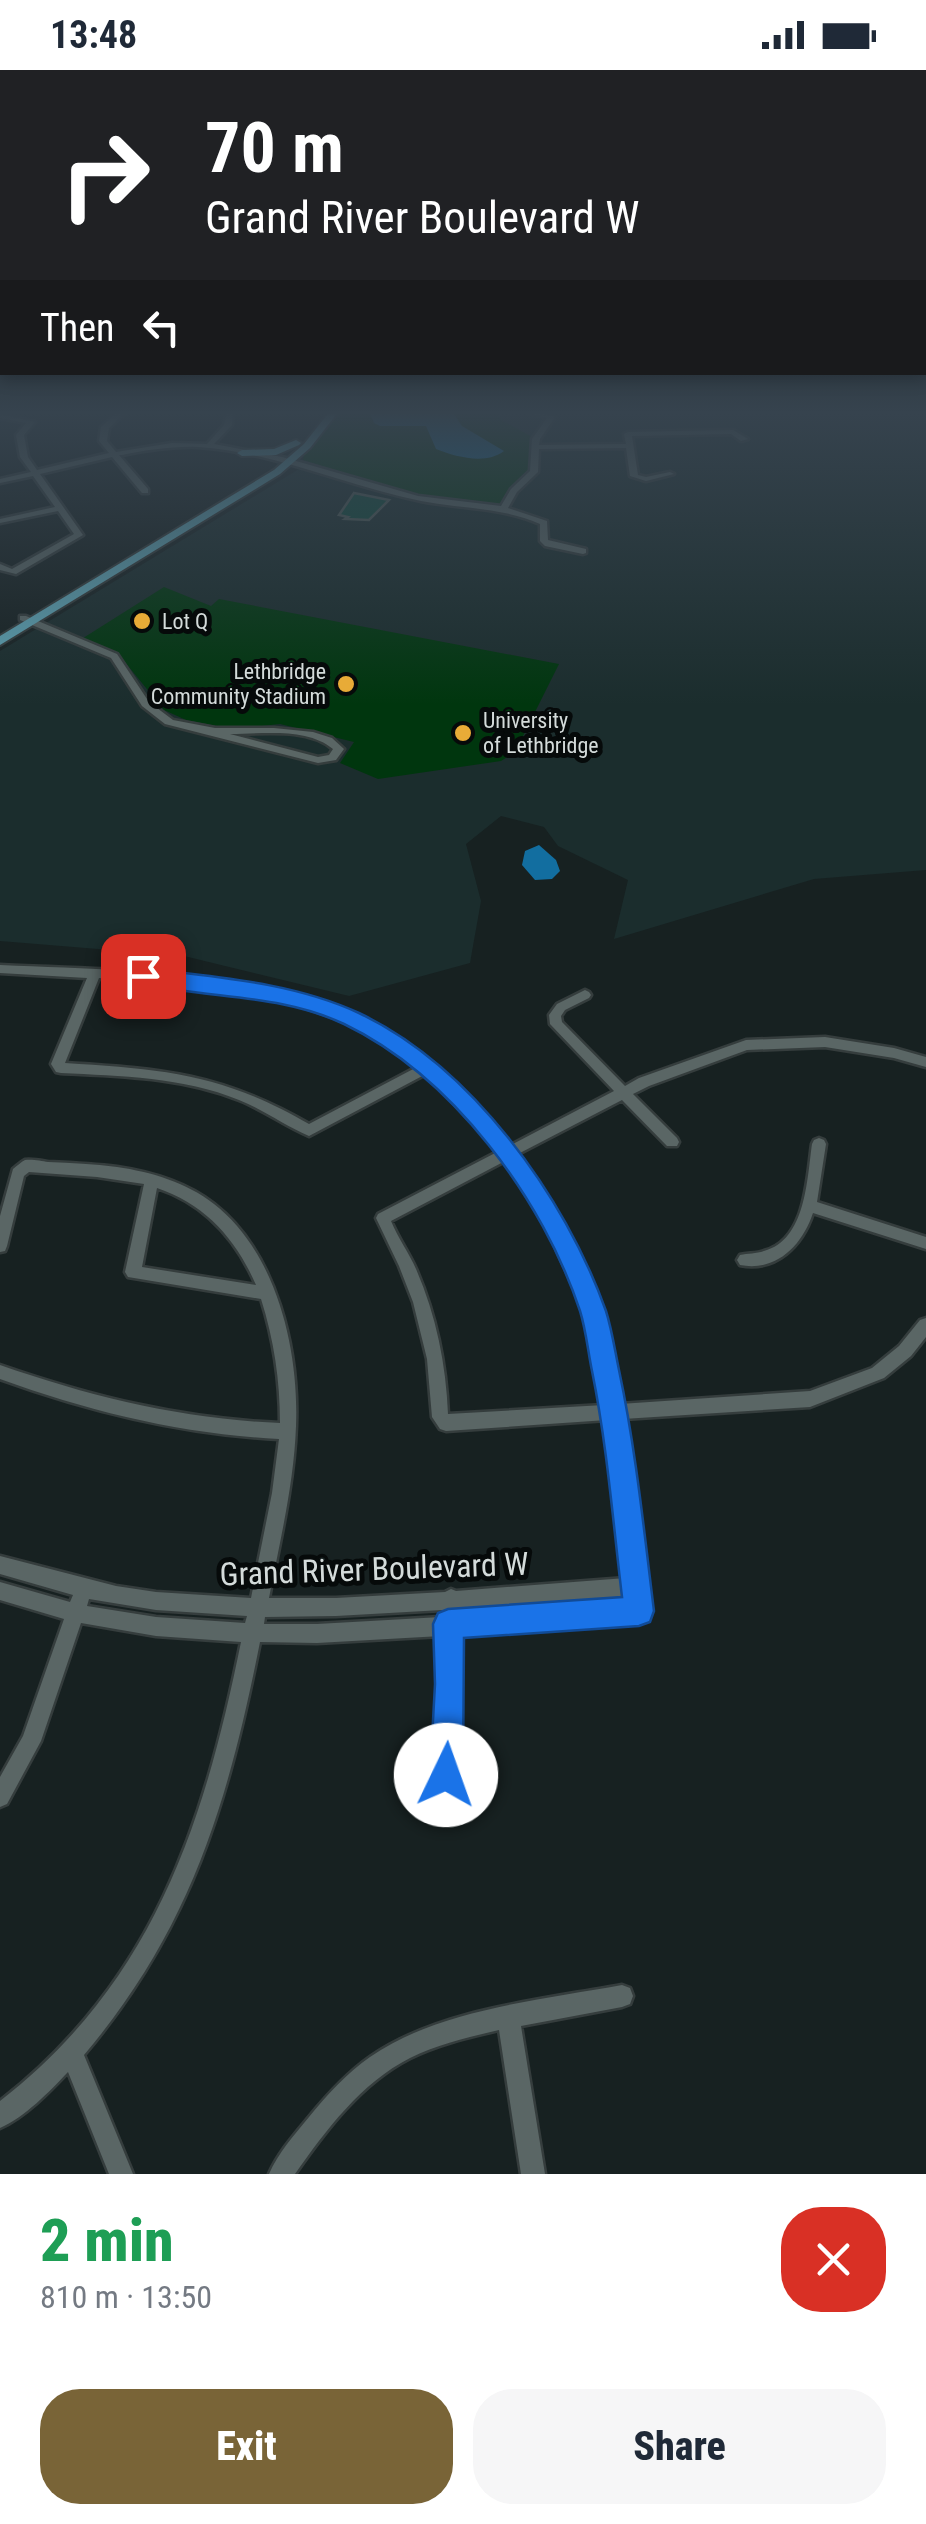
<!DOCTYPE html>
<html lang="en">
<head>
<meta charset="utf-8">
<style>
  body { margin:0; font-family:"Roboto Condensed",sans-serif; background:#f6f6f7; color:#1f2937; height:100vh; display:flex; flex-direction:column; font-size:38px; white-space:nowrap }
  * { box-sizing:border-box; margin:0 }
  p { font-size:32px; color:#747a83 }
  .icon { flex:none; width:55px; height:55px; fill:none; stroke:currentColor; stroke-width:2; stroke-linecap:round; stroke-linejoin:round }
  .map { position:relative; height:2104px; overflow:hidden }
  .side { display:flex; flex-direction:column; background:#fff; flex:1 }
  .side>* { flex:none }
  .hud { position:absolute; left:0px; top:0px; width:928px; height:305px; box-shadow:0 5px 15px #0003; background:#202124; color:#fff; overflow:hidden }
  .pin { position:absolute; display:grid; place-items:center; width:85px; height:85px; color:#fff; margin:-42px; border-radius:20px; box-shadow:0 5px 15px #0006 }
  .me { position:absolute; width:110px; margin:-55px; rotate:3deg; stroke-linejoin:round; filter:drop-shadow(0 0 8px #0008) }
  .turn { display:flex; align-items:center; gap:35px; height:210px; padding:0 40px; font-size:45px }
  .turn .icon { width:130px; height:130px; stroke-width:2.5 }
  .turn b { display:block; font-size:70px; line-height:85px }
  .then { display:flex; align-items:center; height:95px; padding:0 40px; background:#0003; gap:20px; font-size:38px }
  .round { display:grid; place-items:center; flex:none; width:105px; height:105px; border-radius:40px; background:#f6f6f7 }
  .headline { display:flex; align-items:center; justify-content:space-between; height:170px; padding:0 40px }
  h1 { font-size:60px; font-weight:800; line-height:75px; color:#1e9e55 }
  .cta { display:flex; gap:20px; margin-top:auto; padding:20px 40px }
  .cta a { flex:1; height:115px; border-radius:40px; background:#796437; color:#fff; font-size:40px; font-weight:800; line-height:115px; text-align:center }
  .cta a+a { background:#f6f6f7; color:#1f2937 }
  .status { display:flex; justify-content:space-between; align-items:center; height:70px; padding:0 50px; background:#fff; direction:ltr }
  .status svg { height:28px; fill:currentColor }
  .map>svg:first-child { display:block }
</style>
</head>
<body>
<div class="status"><b>13:48</b><svg viewBox="0 0 49 12"><path d="M0 12V9h3v3zM5 12V6h3v6zM10 12V3h3v9zM15 12V0h3v12zM26 1h20v11H26zM47 4h2v5h-2z"/></svg></div>
<div class="map">
<svg width="926" height="2104" viewBox="0 0 926 2104">
  <rect width="100%" height="100%" fill="#172121"/>
  <path fill="#1b2d2d" d="M 341,341 L 926,341 L 926,800 L 814,809 L 614,869 L 628,810 L 558,776 L 544,757 L 501,746 L 466,774 L 481,831 L 470,893 L 349,926 L 184,886 L 0,871 L 0,581 L 299,399 Z"/>
  <g fill="#00360e">
    <path d="M 340,341 L 495,341 L 503,351 L 534,368 L 534,399 L 498,436 L 414,424 L 303,390 L 304,384 Z"/>
    <path d="M 164,517 L 211,536 L 219,529 L 559,594 L 515,682 L 501,691 L 378,709 L 340,693 L 354,672 L 280,654 L 233,659 L 186,650 L 164,640 L 124,591 L 120,593 L 80,570 Z"/>
  </g>
  <g fill="#126ea0">
    <path d="M 369,341 L 452,341 L 462,356 L 504,381 C 486,395 456,387 436,379 L 426,356 L 380,356 L 374,353 Z"/>
    <path d="M 539,775 L 556,790 L 560,801 L 552,809 L 535,810 L 522,795 L 525,781 Z"/>
  </g>
  <path fill="#0b4a3a" stroke="#4f5a56" stroke-width="2.5" d="M 354,423 L 389,430 L 369,450 L 345,449 L 348,447 L 339,445 Z"/>
  <g fill="none" stroke-linecap="round" stroke-linejoin="round">
    <defs>
      <g id="minor">
        <path d="M 119,341 L 127,341 L 109,358 L 107,371 L 116,382 L 172,373 L 207,374 L 224,355 L 227,341 L 233,341 L 232,355 L 214,374 L 282,387 L 418,426 L 501,436 L 511,419 L 530,401 L 532,369 L 547,348 L 521,341 L 533,341 L 555,347 L 540,369 L 539,375 L 626,374 L 624,364 L 628,362 L 733,360 L 748,369 L 741,371 L 731,364 L 632,366 L 638,405 L 646,407 L 670,402 L 674,404 L 646,411 L 630,406 L 626,378 L 539,379 L 538,402 L 517,422 L 508,438 L 547,451 L 548,470 L 586,479 L 586,483 L 583,484 L 545,476 L 540,471 L 540,454 C 502,437 461,439 421,431 C 346,416 275,382 198,377 C 173,376 147,380 122,385 L 119,385 L 148,419 L 148,423 L 142,423 L 112,387 L 40,404 L 83,465 L 16,504 L 0,500 L 0,494 L 12,499 L 74,464 L 58,441 L 0,453 L 0,449 L 55,437 L 33,406 L 0,413 L 0,409 L 31,402 L 20,387 L 16,365 L 26,353 L 0,348 L 0,344 L 35,352 L 24,365 L 28,387 L 37,400 L 109,383 L 99,371 L 101,357 Z"/>
        <path d="M 20,546 L 26,546 L 117,584 L 149,632 L 173,650 L 215,658 L 274,658 L 313,662 L 332,668 L 344,679 L 336,690 L 318,693 L 165,654 L 142,636 L 111,588 L 20,550 ZM 230,664 C 262,664 307,657 333,679 L 329,685 L 318,687 Z"/>
        <path d="M 0,895 C 148,902 306,897 431,992 C 441,1000 449,1011 458,1020 C 476,1038 493,1056 511,1075 L 614,1021 L 550,954 L 549,945 L 557,934 L 585,920 L 589,922 L 591,925 L 589,928 L 565,940 L 561,946 L 562,952 L 625,1016 L 639,1008 L 746,970 L 825,967 L 894,978 L 926,987 L 926,997 L 894,988 L 825,977 L 747,980 L 649,1016 L 633,1024 L 677,1068 L 679,1072 L 677,1076 L 667,1076 L 622,1030 L 518,1084 L 559,1154 L 601,1242 L 620,1334 L 810,1321 L 872,1298 L 899,1276 L 920,1250 L 926,1248 L 926,1267 L 911,1286 L 884,1308 L 810,1337 L 623,1349 L 648,1541 L 645,1547 L 639,1550 L 459,1565 L 457,1705 L 454,1712 L 447,1715 L 440,1712 L 437,1705 L 441,1566 L 317,1573 L 260,1572 C 228,1733 191,1858 84,1985 L 133,2104 L 109,2104 L 68,2002 C 49,2022 25,2047 0,2058 L 0,2031 C 153,1912 204,1755 241,1572 L 156,1566 L 81,1553 L 41,1671 L 7,1734 L 0,1737 L 0,1707 L 23,1666 L 64,1549 L 0,1530 L 0,1512 L 70,1532 L 73,1525 L 0,1504 L 0,1486 L 116,1516 L 156,1522 L 251,1528 L 272,1423 L 279,1369 C 182,1364 91,1342 0,1309 L 0,1295 C 92,1327 182,1349 280,1353 C 280,1310 274,1270 261,1229 L 128,1207 L 125,1202 L 144,1114 L 97,1107 L 29,1102 L 24,1106 L 7,1176 L 5,1181 L 0,1182 L 0,1146 L 13,1099 C 17,1096 21,1092 25,1090 C 32,1089 42,1091 48,1092 C 71,1093 94,1094 117,1097 C 151,1102 186,1112 214,1134 C 277,1183 299,1280 296,1356 C 294,1413 280,1471 269,1528 L 336,1528 L 445,1522 L 451,1519 L 456,1521 L 626,1508 L 607,1350 L 446,1361 L 440,1359 L 432,1347 L 427,1289 L 413,1232 L 399,1196 L 376,1148 L 378,1144 L 499,1081 L 426,1004 L 309,1066 C 285,1056 264,1040 239,1030 C 183,1007 121,1006 61,1003 L 56,1002 L 51,994 L 87,908 L 0,903 ZM 99,908 C 182,913 266,919 344,952 C 369,962 394,982 417,997 L 309,1054 C 223,1004 163,999 65,993 ZM 507,1090 L 548,1161 L 585,1242 L 604,1335 L 448,1344 C 446,1294 436,1245 416,1199 C 409,1183 398,1168 391,1151 ZM 157,1118 C 205,1134 236,1169 256,1215 L 142,1197 ZM 628,1526 L 629,1533 L 460,1546 L 460,1539 ZM 89,1529 L 156,1540 L 247,1546 L 245,1553 L 156,1547 L 87,1536 ZM 442,1540 L 441,1547 L 317,1554 L 264,1554 L 265,1547 L 336,1546 Z"/>
        <path d="M 819,1068 L 824,1070 L 826,1074 L 817,1132 L 926,1167 L 926,1179 L 813,1143 C 802,1176 776,1202 740,1195 L 737,1190 L 740,1185 C 748,1183 756,1184 764,1181 C 806,1170 807,1109 812,1074 L 814,1070 Z"/>
        <path d="M 622,1915 L 630,1918 L 633,1926 L 630,1934 L 622,1937 L 521,1956 L 545,2104 L 521,2104 L 499,1960 C 469,1967 438,1974 410,1988 C 361,2013 326,2060 295,2104 L 269,2104 C 278,2083 295,2064 309,2047 C 327,2025 347,2003 370,1987 C 439,1939 541,1930 622,1915 Z"/>
      </g>
      <g id="major">
        <path d="M 330,341 L 339,341 L 310,378 L 280,404 L 0,575 L 0,566 L 274,400 L 304,374 Z"/>
        <path d="M 296,370 L 301,373 L 299,375 L 276,385 L 242,386 L 237,383 L 242,380 L 274,379 Z"/>
      </g>
    </defs>
    <use href="#minor" stroke="#353d3d" stroke-width="5"/>
    <use href="#major" stroke="#353d3d" stroke-width="4"/>
    <use href="#minor" fill="#5a6665" fill-rule="evenodd"/>
    <use href="#major" fill="#5ea3b3" fill-rule="evenodd"/>
  </g>
  <linearGradient id="sky" x2="0" y2="1"><stop stop-color="#0d1212"/><stop offset="0.54" stop-color="#36434e"/><stop offset="1" stop-color="#36434e" stop-opacity="0"/></linearGradient>
  <rect width="926" height="635" fill="url(#sky)"/>
  <path fill="#1a73e8" stroke="#114b97" stroke-width="2.5" d="M 143,898 C 215,907 292,912 359,943 C 471,996 565,1126 606,1241 C 612,1260 615,1281 619,1300 C 636,1380 644,1461 654,1541 L 650,1552 L 639,1556 L 464,1568 L 463,1705 L 458,1717 L 446,1721 L 435,1717 L 430,1705 L 435,1614 L 433,1554 L 438,1543 L 448,1539 L 622,1527 C 613,1452 607,1375 592,1301 C 588,1282 586,1260 580,1241 C 543,1129 452,1006 344,954 C 276,922 204,930 136,911 L 136,900 Z"/>
  <g fill="#e8ab37" stroke="#060a0a" stroke-width="4">
    <circle cx="142" cy="551" r="10"/>
    <circle cx="346" cy="614" r="10"/>
    <circle cx="463" cy="663" r="10"/>
  </g>
  <g text-anchor="middle" dominant-baseline="central" stroke-width="10" stroke-linejoin="round" paint-order="stroke">
    <g font-size="22" fill="#d4dbda" stroke="#060a0a" text-anchor="start">
      <text x="162" y="551">Lot Q</text>
      <text x="326" y="601" text-anchor="end">Lethbridge<tspan x="326" dy="25">Community Stadium</tspan></text>
      <text x="483" y="650">University<tspan x="483" dy="25">of Lethbridge</tspan></text>
    </g>
    <g font-size="32" fill="#d4dbda" stroke="#060a0a">
      <text transform="translate(374 1499) rotate(-2)">Grand River Boulevard W</text>
    </g>
  </g>
</svg>
<div class="pin" style="left:143px;top:906px;background:#d93025"><svg class="icon" aria-label="arrive" viewBox="0 0 24 24"><path d="M6 21V4h12l-3 4 3 4H6"/></svg></div>
<svg class="me" style="left:446px;top:1705px" viewBox="-20 -20 40 40"><circle r="19" fill="#fff"/><path d="M0-13L10 11 0 6-10 11z" fill="#1a73e8"/></svg>
<div class="hud">
<div class="turn"><svg class="icon" aria-label="right" viewBox="0 0 24 24"><path d="M7 20v-9h11M14 6l5 5-5 5"/></svg><div><b>70 m</b>Grand River Boulevard W</div></div>
<div class="then">Then<svg class="icon" aria-label="left" viewBox="0 0 24 24"><path d="M17 20v-9H6M10 6l-5 5 5 5"/></svg></div>
</div>
</div>
<section class="side">
<div class="headline"><div><h1>2 min</h1><p>810 m · 13:50</p></div><a class="round" style="background:#d93025;color:#fff"><svg class="icon" aria-label="close" viewBox="0 0 24 24"><path d="M6 6l12 12M18 6L6 18"/></svg></a></div>
<div class="cta"><a>Exit</a><a>Share</a></div>
</section>
</body>
</html>
